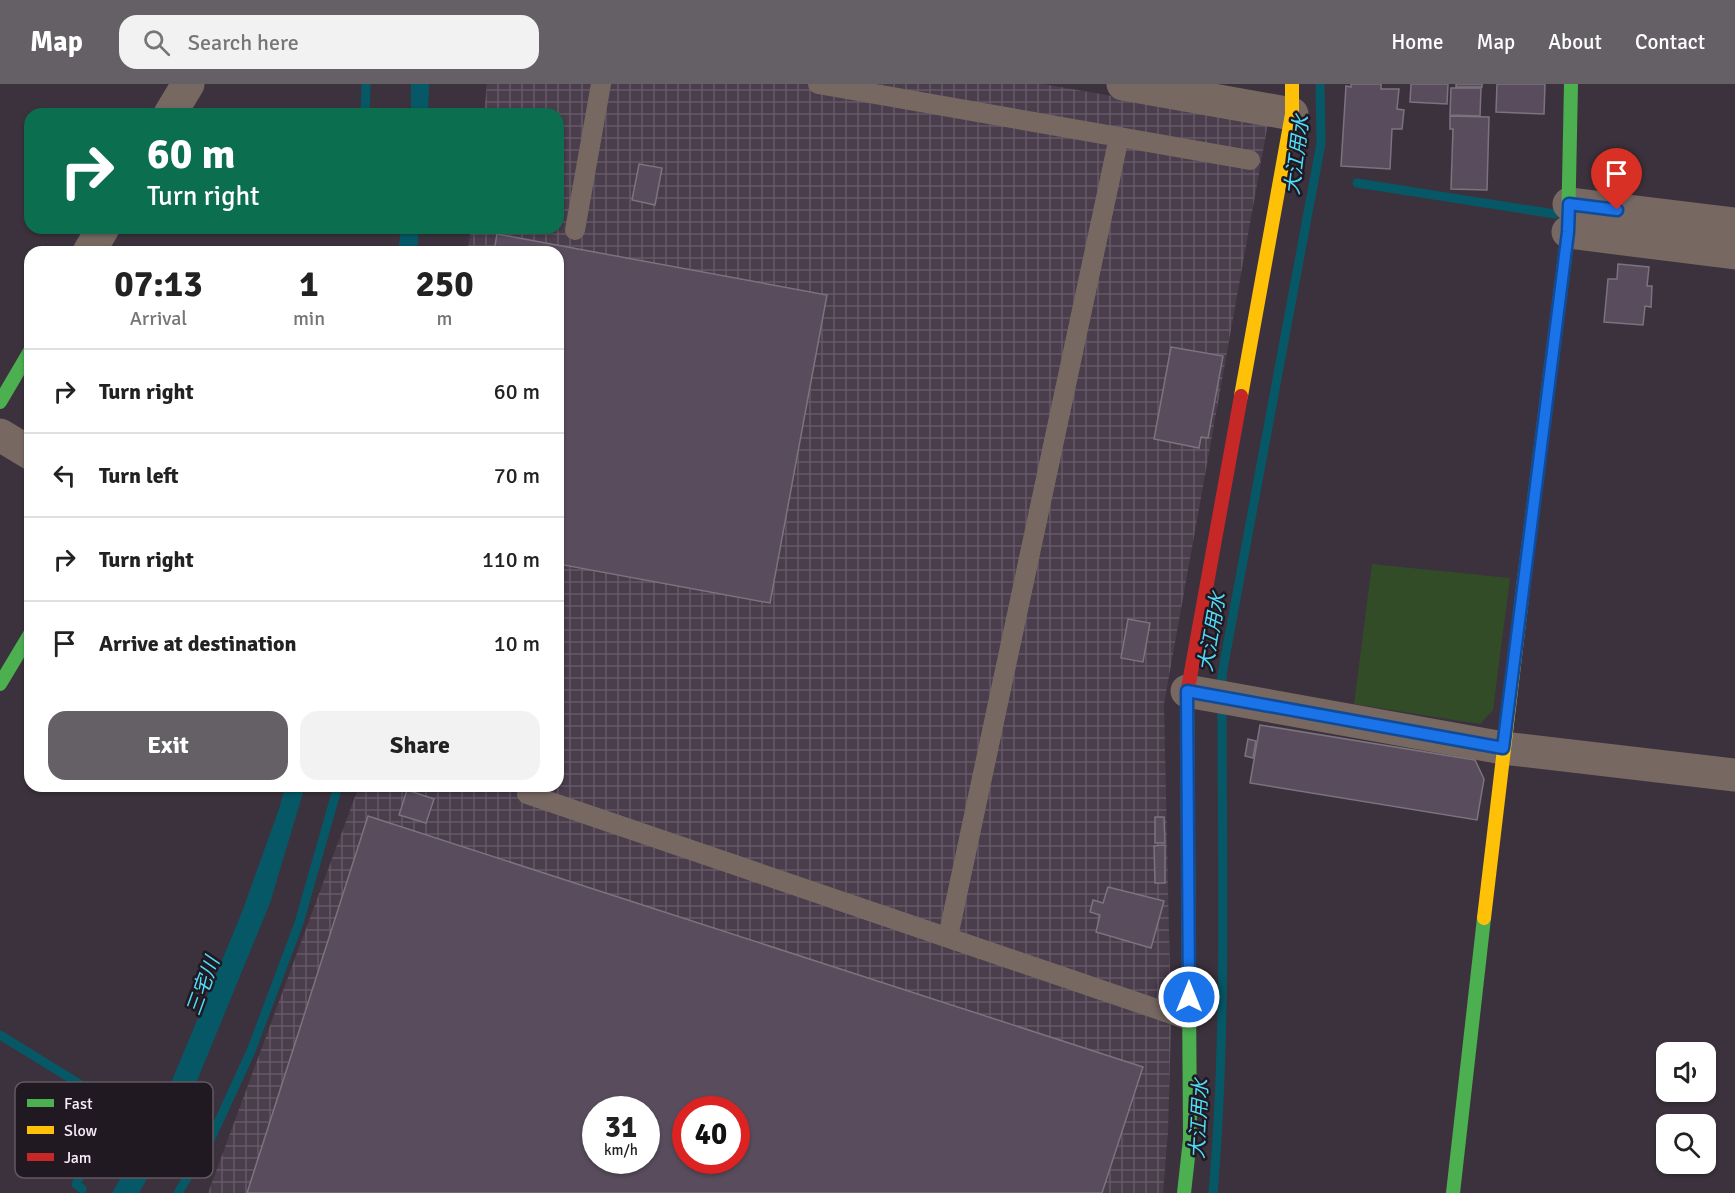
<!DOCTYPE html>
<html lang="en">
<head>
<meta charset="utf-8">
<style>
  body { margin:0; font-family:Signika,"Noto Sans JP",sans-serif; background:#f2f2f2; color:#222; height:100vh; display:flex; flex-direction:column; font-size:22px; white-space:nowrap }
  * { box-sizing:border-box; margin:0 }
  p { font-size:20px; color:#767676 }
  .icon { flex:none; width:33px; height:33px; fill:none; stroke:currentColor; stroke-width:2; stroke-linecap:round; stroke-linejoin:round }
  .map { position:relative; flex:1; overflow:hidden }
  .drawer { position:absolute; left:24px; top:162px; width:540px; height:546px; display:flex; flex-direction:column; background:#fff; border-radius:18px; box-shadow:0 2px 4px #0004 }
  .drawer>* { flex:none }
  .guide { position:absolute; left:24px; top:24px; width:540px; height:126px; border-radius:18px; box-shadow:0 2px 4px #0004; background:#0b6e4f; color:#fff; overflow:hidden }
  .buttons { position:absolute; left:1656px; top:958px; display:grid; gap:12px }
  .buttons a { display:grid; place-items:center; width:60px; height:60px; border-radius:12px; background:#fff; box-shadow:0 2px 4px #0004; font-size:30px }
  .speed { position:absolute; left:582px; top:1012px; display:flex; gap:12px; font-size:30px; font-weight:700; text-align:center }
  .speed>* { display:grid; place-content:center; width:78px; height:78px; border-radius:50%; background:#fff; box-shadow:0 2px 4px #0004; line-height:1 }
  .speed small { font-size:15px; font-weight:400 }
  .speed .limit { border:9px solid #d22; background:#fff; color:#111 }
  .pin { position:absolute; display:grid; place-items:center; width:51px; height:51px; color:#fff; margin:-62px -26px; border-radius:50% 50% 50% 0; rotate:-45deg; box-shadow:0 0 6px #0007 }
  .pin .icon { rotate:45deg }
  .me { position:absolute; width:66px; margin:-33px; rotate:0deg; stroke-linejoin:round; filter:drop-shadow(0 0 4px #0008) }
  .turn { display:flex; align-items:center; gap:21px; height:126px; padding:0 24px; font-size:27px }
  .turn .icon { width:78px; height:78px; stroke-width:2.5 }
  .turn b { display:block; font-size:42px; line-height:51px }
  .eta { display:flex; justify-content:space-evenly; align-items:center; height:102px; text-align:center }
  .eta b { font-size:36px; font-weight:700; line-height:42px }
  .cta { display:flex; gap:12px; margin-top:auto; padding:12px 24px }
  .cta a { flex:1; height:69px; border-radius:18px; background:#656065; color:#fff; font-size:24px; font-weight:700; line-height:69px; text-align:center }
  .cta a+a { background:#f2f2f2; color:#222 }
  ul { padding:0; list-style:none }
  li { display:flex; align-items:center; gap:18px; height:84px; padding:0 24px; border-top:2px solid #e0e0e0 }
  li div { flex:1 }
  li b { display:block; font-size:22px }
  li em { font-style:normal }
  header { display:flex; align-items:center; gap:36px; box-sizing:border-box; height:84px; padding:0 30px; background:#656065; color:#fff }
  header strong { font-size:28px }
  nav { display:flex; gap:33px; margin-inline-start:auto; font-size:21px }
  .search { width:420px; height:54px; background:#f2f2f2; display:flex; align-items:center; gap:15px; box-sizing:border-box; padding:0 21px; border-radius:18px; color:#767676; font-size:22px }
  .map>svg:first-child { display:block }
</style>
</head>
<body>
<header>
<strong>Map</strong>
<div class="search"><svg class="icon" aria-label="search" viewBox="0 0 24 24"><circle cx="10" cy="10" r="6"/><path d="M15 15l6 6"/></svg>Search here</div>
<nav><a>Home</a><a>Map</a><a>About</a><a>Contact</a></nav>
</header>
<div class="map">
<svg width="1735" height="1109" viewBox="0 0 1735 1109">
  <defs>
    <pattern id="industrial-grid" width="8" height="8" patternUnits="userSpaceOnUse" patternTransform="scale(1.5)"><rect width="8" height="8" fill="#4a3d4c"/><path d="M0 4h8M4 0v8" fill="none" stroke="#655967"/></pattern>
  </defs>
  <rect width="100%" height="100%" fill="#3c323d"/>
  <path fill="url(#industrial-grid)" fill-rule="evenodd" d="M 487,0 L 1043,0 L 1268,39 L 1164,620 L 1171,940 L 1168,1048 L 1163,1109 L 208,1109 L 359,702 L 558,702 L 558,168 L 467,168 L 471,144 L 558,144 L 558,30 L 484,30 ZM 596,1026 L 646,1026 L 646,1077 L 596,1077 ZM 686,1026 L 736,1026 L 736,1077 L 686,1077 Z"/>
  <path fill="#314c27" d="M 1372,480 L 1510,494 L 1493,626 L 1480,640 L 1354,620 Z"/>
  <g fill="#065867">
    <path d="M 411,0 L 429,0 L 428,30 L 411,30 Z"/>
    <path d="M 401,144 L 419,144 L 417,168 L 398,168 Z"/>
    <path d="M 285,702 L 305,702 L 270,819 L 183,1031 L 139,1109 L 112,1109 L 161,1023 L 242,828 L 279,725 Z"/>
  </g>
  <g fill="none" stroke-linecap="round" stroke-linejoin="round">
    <g stroke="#065867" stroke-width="9">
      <path d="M 365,30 L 366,0"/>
      <path d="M 1357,99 L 1555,130"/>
      <path d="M 1222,606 L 1222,590 L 1321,59 L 1320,0"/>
      <path d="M 0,951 L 117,1023 L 76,1100 L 82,1105"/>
      <path d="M 178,1109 L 212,1052 L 251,967 L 299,839 L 338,702"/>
      <path d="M 1213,1109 C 1227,947 1222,783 1222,620"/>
    </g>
  </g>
  <g fill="#594d5d" stroke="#7b737d" stroke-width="1.5" fill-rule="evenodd">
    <path d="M 1351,0 L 1381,0 L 1381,5 L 1399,5 L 1397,25 L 1404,26 L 1402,45 L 1392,45 L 1390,85 L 1341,82 L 1346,2 L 1351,3 Z"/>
    <path d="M 1411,0 L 1448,0 L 1447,20 L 1410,18 Z"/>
    <rect x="1456" y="0" width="26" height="3"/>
    <path d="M 1497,0 L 1545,0 L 1544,30 L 1496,28 Z"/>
    <path d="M 1451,4 L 1481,4 L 1480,32 L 1450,31 Z"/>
    <path d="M 1450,32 L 1489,33 L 1487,106 L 1451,105 L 1453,45 L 1450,45 Z"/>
    <path d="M 639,80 L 662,84 L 655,121 L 632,116 Z"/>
    <path d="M 497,150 L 827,211 L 770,519 L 558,480 L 558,168 L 494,168 Z"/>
    <path d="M 1618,180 L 1649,183 L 1647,202 L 1652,202 L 1651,223 L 1645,222 L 1643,241 L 1604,238 L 1608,195 L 1617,195 Z"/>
    <path d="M 1171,263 L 1223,272 L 1208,354 L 1201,353 L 1199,364 L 1154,355 Z"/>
    <path d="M 1128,535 L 1150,539 L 1143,578 L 1121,574 Z"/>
    <path d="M 1260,641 L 1475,676 L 1484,695 L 1477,736 L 1250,699 Z"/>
    <path d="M 1248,655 L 1256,657 L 1253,674 L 1245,672 Z"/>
    <path d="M 407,706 L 434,715 L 426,739 L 399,731 Z"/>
    <path d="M 368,732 L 1143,983 L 1102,1109 L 247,1109 ZM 596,1026 L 646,1026 L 646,1077 L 596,1077 ZM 686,1026 L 736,1026 L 736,1077 L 686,1077 Z"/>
    <path d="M 1155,733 L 1164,733 L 1165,759 L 1155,759 Z"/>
    <path d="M 1165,761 L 1165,799 L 1155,799 L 1154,762 Z"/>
    <path d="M 1108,803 L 1164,817 L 1151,864 L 1096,848 L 1100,831 L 1090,828 L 1093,816 L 1103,819 Z"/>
  </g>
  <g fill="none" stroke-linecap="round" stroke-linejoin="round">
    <g stroke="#776862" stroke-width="20">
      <path d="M 818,0 L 1250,76"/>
      <path d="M 575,146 L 601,0"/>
      <path d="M 529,702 L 527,710 L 1189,936"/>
      <path d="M 948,853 L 1119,53"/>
    </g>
    <g stroke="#776862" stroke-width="33">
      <path d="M 1123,0 L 1292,30"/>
      <path d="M 170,30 L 188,0"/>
      <path d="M 1569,120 L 1735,140"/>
      <path d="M 1568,148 L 1735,169"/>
      <path d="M 89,168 L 103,144"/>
      <path d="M 0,351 L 30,369"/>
      <path d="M 1187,607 L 1503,664 L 1735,691"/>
    </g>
    <g stroke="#4caf50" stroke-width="14">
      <path d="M 0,318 L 30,267"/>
      <path d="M 1524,496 L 1568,148 L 1571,0"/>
      <path d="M 0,600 L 30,550"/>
      <path d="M 1184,1109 L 1190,1055 L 1187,610"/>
      <path d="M 1453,1109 L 1484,834"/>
    </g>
    <g stroke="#ffc107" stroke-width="14">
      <path d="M 1241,312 L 1292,30 L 1292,0"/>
      <path d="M 1484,834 L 1524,496"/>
    </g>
    <path stroke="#c62828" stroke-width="14" d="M 1187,610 L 1241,312"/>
  </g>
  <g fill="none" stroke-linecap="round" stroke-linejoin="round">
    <defs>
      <path id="route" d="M 1189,913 L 1187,607 L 1503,664 L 1568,148 L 1569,120 L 1617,126"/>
    </defs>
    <use href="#route" stroke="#114b97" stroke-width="15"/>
    <use href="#route" stroke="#1a73e8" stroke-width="10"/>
  </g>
  <g text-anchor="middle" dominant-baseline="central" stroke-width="5" stroke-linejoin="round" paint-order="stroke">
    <g font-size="20" font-style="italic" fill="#4eddf9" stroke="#211922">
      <text transform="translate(1297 71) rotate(-83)">大江用水</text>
      <text transform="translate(1212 548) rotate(-80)">大江用水</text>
      <text transform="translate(203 902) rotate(-70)">三宅川</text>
      <text transform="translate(1199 1035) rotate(-87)">大江用水</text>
    </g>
  </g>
  <rect x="15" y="998" width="198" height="96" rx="9" fill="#211922" stroke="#615862" stroke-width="1.5"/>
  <rect x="27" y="1015" width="27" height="8" fill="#4caf50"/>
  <rect x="27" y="1042" width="27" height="8" fill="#ffc107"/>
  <rect x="27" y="1069" width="27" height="8" fill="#c62828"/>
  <g font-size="16" fill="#f7ecf9">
    <text x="64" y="1025">Fast</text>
    <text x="64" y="1052">Slow</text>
    <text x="64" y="1079">Jam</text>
  </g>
</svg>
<div class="buttons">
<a><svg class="icon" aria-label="sound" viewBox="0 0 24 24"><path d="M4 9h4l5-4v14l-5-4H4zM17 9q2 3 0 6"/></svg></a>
<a><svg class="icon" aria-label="search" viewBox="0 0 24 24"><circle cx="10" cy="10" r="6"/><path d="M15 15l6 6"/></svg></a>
</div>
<div class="speed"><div>31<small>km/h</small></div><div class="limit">40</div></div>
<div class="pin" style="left:1617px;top:126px;background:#d93025"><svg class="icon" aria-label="arrive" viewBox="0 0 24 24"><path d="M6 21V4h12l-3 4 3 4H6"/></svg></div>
<svg class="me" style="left:1189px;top:913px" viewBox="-20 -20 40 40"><circle r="17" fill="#1a73e8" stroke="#fff" stroke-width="3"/><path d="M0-11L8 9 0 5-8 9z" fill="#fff"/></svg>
<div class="guide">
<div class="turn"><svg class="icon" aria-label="right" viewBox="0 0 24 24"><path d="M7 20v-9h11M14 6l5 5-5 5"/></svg><div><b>60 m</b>Turn right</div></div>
</div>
<section class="drawer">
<div class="eta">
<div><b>07:13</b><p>Arrival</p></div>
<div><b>1</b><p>min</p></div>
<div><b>250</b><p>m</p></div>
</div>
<ul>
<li><svg class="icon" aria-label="right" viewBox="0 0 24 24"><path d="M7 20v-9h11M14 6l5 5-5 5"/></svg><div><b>Turn right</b></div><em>60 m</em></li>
<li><svg class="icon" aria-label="left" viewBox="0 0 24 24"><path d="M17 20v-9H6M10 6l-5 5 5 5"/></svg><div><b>Turn left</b></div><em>70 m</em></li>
<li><svg class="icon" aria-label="right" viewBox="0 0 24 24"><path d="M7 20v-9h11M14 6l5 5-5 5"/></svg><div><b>Turn right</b></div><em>110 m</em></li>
<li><svg class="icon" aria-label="arrive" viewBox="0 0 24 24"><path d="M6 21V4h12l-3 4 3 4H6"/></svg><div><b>Arrive at destination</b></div><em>10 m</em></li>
</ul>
<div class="cta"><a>Exit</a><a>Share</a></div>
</section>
</div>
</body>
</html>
